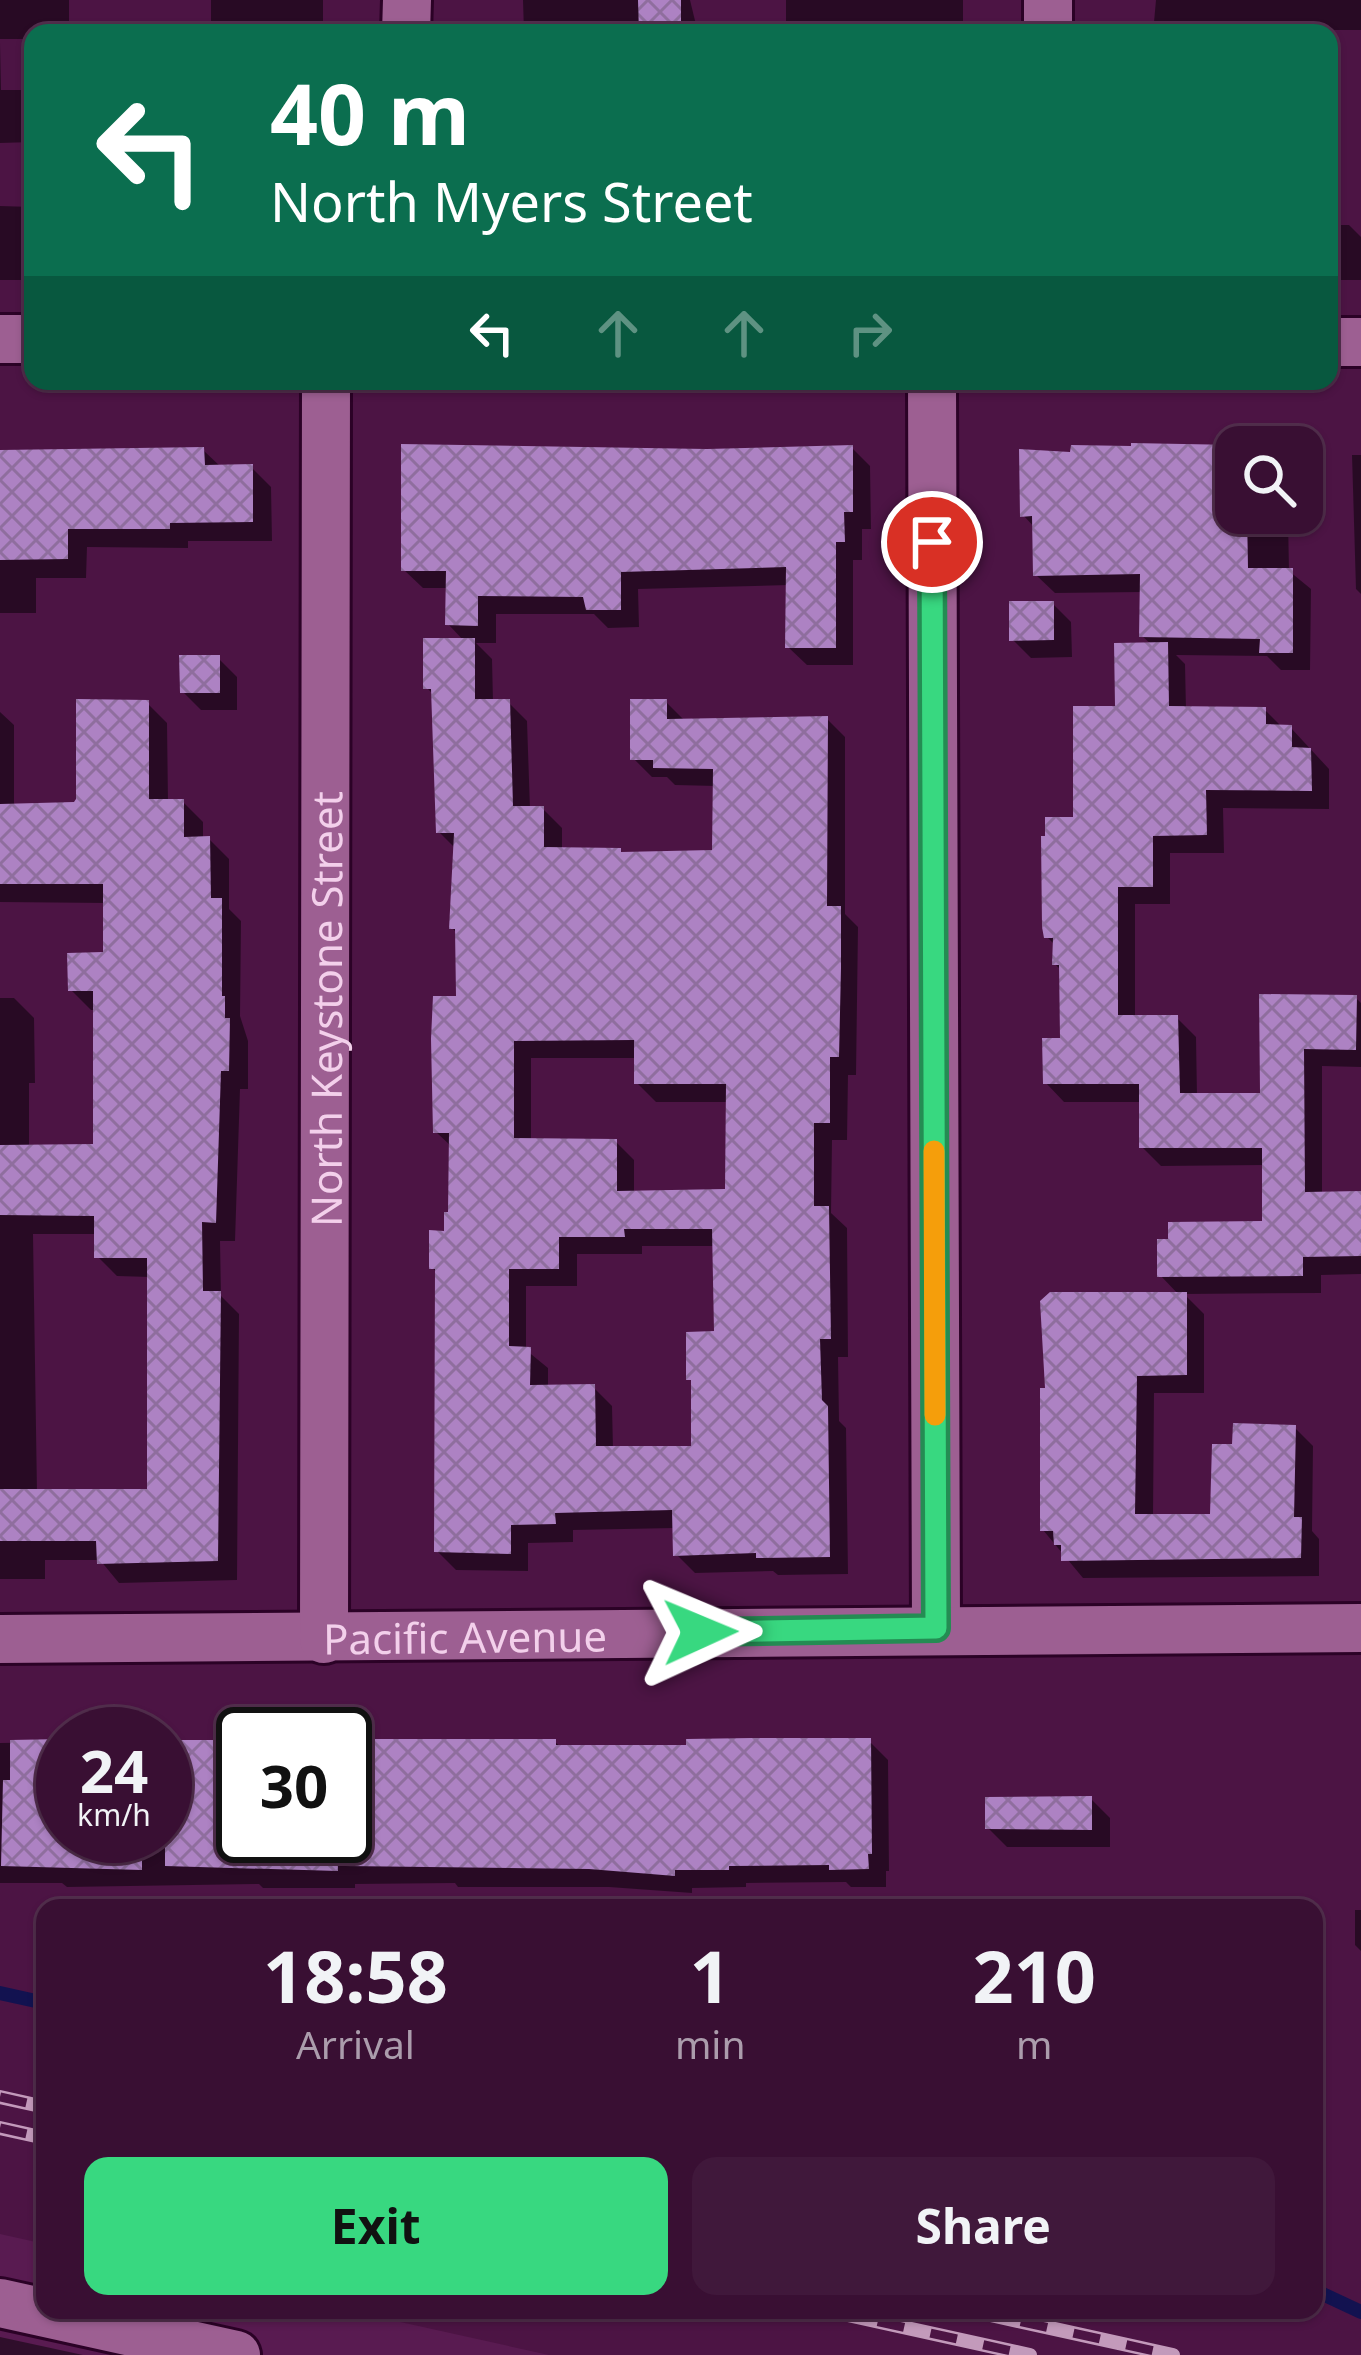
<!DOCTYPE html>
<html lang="en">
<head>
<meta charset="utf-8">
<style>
  body { margin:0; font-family:"Noto Sans",sans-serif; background:#40183b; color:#f1f3f6; height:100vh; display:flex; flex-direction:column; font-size:45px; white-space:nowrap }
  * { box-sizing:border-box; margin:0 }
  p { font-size:39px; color:#ab9cac }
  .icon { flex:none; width:66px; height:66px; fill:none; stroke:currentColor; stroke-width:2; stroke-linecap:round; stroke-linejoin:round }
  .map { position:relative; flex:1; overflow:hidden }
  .drawer { position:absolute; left:36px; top:1899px; width:1287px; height:420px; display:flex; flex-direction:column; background:#390f33; border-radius:24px; box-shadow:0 3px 9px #0004,0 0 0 3px #532f4e }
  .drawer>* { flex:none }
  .hud { position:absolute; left:24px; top:24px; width:1314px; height:366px; border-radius:24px; box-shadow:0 3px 9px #0004,0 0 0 3px #532f4e; background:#0b6e4f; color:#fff; overflow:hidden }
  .fabs { position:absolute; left:1215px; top:426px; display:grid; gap:24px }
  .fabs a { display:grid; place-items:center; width:108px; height:108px; border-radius:24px; background:#390f33; box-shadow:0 3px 9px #0004,0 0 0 3px #532f4e; font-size:60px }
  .speed { position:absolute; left:36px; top:1707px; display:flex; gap:24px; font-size:60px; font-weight:700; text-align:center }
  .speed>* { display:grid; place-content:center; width:156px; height:156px; border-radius:50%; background:#390f33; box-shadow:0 3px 9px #0004,0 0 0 3px #532f4e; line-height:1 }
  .speed small { font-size:30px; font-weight:400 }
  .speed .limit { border:6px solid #111; border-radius:18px; background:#fff; color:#111 }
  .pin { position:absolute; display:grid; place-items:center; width:102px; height:102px; color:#fff; margin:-51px; border:6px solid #fff; border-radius:50%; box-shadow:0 3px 12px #0007 }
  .me { position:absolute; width:132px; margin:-66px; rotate:89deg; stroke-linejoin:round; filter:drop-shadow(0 0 9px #0008) }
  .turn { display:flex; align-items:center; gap:42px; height:252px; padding:0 48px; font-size:54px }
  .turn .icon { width:156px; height:156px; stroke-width:2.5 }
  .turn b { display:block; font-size:84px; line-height:102px }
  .lanes { display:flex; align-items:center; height:114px; padding:0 48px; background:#0003; justify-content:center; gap:60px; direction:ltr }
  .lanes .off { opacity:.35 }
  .eta { display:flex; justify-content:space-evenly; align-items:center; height:204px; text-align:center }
  .eta b { font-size:72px; font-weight:700; line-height:84px }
  .button { display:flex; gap:24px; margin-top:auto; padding:24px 48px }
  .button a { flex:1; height:138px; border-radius:24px; background:#38d880; color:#111; font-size:48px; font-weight:700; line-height:138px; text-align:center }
  .button a+a { background:#40183b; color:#f1f3f6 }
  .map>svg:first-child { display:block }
</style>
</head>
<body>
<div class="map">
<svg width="1361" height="2355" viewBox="0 0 1361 2355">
  <defs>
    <pattern id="building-cross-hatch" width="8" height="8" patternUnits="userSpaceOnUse" patternTransform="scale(3)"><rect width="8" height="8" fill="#ad82c3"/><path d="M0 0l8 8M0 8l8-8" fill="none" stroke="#8f6e9e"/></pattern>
  </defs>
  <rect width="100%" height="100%" fill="#4c1444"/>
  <path fill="#591b51" d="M 0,2234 L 45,2244 L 45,2310 L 346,2310 L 549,2355 L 0,2355 Z"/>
  <g fill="#0007" fill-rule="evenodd">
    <path d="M 0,0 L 69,0 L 69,33 L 33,33 L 33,39 L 0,39 Z"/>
    <path d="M 211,0 L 323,0 L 323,33 L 223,33 L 211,21 Z"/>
    <path d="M 523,0 L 690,0 L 698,33 L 524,33 Z"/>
    <path d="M 786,0 L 963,0 L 963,33 L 794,33 L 786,25 Z"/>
    <path d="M 1156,0 L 1361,0 L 1361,30 L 1334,30 L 1329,140 L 1329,33 L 1153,33 Z"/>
    <path d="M 0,43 L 1,90 L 28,90 L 33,95 L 33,142 L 0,143 Z"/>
    <path d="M 0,206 L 33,207 L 33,280 L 0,280 Z"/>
    <path d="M 1329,225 L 1349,225 L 1361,237 L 1361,280 L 1336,280 L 1329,273 Z"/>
    <path d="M 1236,447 L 1236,513 L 1302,513 L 1302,457 L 1312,467 L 1311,518 L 1288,519 L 1289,571 L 1311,589 L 1310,670 L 1281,670 L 1267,656 L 1176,655 L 1185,664 L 1186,710 L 1265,710 L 1283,728 L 1291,728 L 1329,769 L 1329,809 L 1223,808 L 1224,853 L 1170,853 L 1170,904 L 1135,904 L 1135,1018 L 1177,1018 L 1196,1037 L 1197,1096 L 1263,1096 L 1262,997 L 1356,998 L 1361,1003 L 1361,1067 L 1322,1066 L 1322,1194 L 1361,1194 L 1361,1274 L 1321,1275 L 1321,1293 L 1184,1294 L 1204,1314 L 1204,1393 L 1154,1393 L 1153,1517 L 1213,1517 L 1295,1428 L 1313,1446 L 1312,1531 L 1319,1539 L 1319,1576 L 1083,1578 L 1043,1530 L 1179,1295 L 1160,1275 L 1265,1224 L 1265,1165 L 1161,1166 L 1142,1147 L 1142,1102 L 1064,1102 L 1046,1083 L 1063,1041 L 1062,971 L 1055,964 L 1055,945 L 1047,937 L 1076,820 L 1118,709 L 1152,645 L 1142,636 L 1143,592 L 1055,593 L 1036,575 L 1035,528 L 1023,515 L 1073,455 Z"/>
    <path d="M 852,448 L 870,466 L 871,529 L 862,529 L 862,560 L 853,560 L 853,665 L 807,665 L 788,647 L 789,585 L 638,589 L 639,627 L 608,628 L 594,614 L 496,614 L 496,643 L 476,643 L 492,659 L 493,702 L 508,702 L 527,721 L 530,809 L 543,809 L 562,828 L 562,850 L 624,855 L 715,853 L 716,786 L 675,785 L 667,777 L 652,777 L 633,758 L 666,702 L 685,721 L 827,719 L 845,737 L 845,914 L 858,927 L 856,1075 L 848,1075 L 847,1140 L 832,1140 L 831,1213 L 847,1228 L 848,1357 L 838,1357 L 839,1421 L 846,1428 L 848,1574 L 778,1575 L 773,1571 L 695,1573 L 676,1554 L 675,1528 L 573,1530 L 573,1542 L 528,1543 L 528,1571 L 456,1570 L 437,1551 L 438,1273 L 432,1268 L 451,1215 L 452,1147 L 436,1132 L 459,999 L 458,934 L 452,928 L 456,849 L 439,832 L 435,696 L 426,687 L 464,641 L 448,624 L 448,588 L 423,588 L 404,570 L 707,452 ZM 531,1058 L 637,1058 L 637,1083 L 656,1102 L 729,1102 L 728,1192 L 634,1193 L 634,1160 L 616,1142 L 531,1141 ZM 642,1246 L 715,1246 L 717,1334 L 689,1378 L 694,1383 L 694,1449 L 613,1449 L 612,1406 L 593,1387 L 548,1388 L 548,1368 L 526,1350 L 526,1286 L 577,1286 L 577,1254 L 642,1254 Z"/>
    <path d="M 203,450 L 221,467 L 251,467 L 271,487 L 272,541 L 188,541 L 188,548 L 87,547 L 86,578 L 36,578 L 36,613 L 0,613 L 0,454 Z"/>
    <path d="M 1352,455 L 1361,455 L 1361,594 L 1356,589 Z"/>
    <path d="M 1053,604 L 1071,622 L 1072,657 L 1031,658 L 1012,639 Z"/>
    <path d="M 218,658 L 237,677 L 237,710 L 201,710 L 183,692 Z"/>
    <path d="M 147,703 L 167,723 L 168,802 L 183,802 L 203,822 L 203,839 L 209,839 L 229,859 L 229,909 L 241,921 L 240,1016 L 248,1041 L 248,1089 L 240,1089 L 235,1241 L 220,1241 L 221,1296 L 239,1314 L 237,1580 L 119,1583 L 100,1560 L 45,1560 L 45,1579 L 0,1579 L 0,998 L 14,998 L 34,1018 L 35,1083 L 29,1083 L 29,1148 L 96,1147 L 96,1010 L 91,1010 L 71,990 L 106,955 L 106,903 L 0,902 L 0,712 L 14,725 L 14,806 L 77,805 ZM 33,1234 L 97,1234 L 97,1256 L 117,1276 L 150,1277 L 150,1492 L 37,1492 Z"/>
    <path d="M 869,1741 L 888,1760 L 889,1871 L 886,1871 L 886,1887 L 851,1887 L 846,1882 L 746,1883 L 746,1887 L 692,1888 L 692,1893 L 609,1887 L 458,1887 L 455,1883 L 355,1884 L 355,1888 L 263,1888 L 259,1884 L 67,1887 L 62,1883 L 0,1883 L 0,1743 L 63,1742 L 63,1836 L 165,1836 L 165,1742 L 243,1742 L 243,1836 L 345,1836 L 345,1742 L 555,1742 L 562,1748 Z"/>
    <path d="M 1091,1799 L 1110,1818 L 1110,1847 L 1007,1847 L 988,1828 Z"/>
    <path d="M 1355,1910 L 1361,1910 L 1361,1951 L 1355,1945 Z"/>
    <path d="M 0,2337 L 83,2355 L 0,2355 Z"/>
  </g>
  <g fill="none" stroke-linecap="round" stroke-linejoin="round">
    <g stroke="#121250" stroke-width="14">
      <path d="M 0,1993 L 45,2003"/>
      <path d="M 1314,2290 L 1361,2312"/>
    </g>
  </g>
  <g fill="url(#building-cross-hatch)" fill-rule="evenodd">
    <path d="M 638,0 L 681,0 L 681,33 L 639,33 Z"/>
    <path d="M 1131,443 L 1236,445 L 1236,513 L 1247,513 L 1248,568 L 1293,568 L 1293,653 L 1259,653 L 1260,639 L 1139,637 L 1140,574 L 1033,576 L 1032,516 L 1020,517 L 1019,449 L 1070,452 L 1071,445 L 1131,446 Z"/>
    <path d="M 401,444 L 707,449 L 853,445 L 853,512 L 844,512 L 845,542 L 836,542 L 836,648 L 785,648 L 786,567 L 621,572 L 621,610 L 586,610 L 583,597 L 478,596 L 478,626 L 445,625 L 446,571 L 401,571 Z"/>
    <path d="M 204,447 L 205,465 L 253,464 L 253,522 L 170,523 L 170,529 L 68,529 L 68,559 L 0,560 L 0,450 Z"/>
    <path d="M 1009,601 L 1054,601 L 1054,640 L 1009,641 Z"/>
    <path d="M 423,638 L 475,638 L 475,699 L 510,699 L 513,806 L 544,806 L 544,847 L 621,848 L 621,852 L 712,850 L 713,769 L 653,768 L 653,760 L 630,760 L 630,699 L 667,699 L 667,719 L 828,716 L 827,906 L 841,906 L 841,968 L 839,1057 L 830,1057 L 830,1123 L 814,1123 L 814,1206 L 829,1206 L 831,1339 L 820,1339 L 822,1400 L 828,1406 L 830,1557 L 756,1558 L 756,1553 L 673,1556 L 672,1510 L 555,1513 L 556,1524 L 511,1525 L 511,1554 L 434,1552 L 435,1269 L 429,1269 L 429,1230 L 444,1231 L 444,1212 L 448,1212 L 449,1133 L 433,1133 L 431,1039 L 433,996 L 456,996 L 455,929 L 449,929 L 454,833 L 436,833 L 431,689 L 423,689 ZM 634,1040 L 634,1084 L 726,1084 L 725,1189 L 617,1191 L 617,1139 L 514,1138 L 514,1041 ZM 624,1229 L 712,1229 L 714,1331 L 686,1332 L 686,1380 L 691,1380 L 691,1446 L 596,1446 L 595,1384 L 530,1385 L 531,1347 L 509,1346 L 509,1269 L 559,1269 L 559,1237 L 625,1237 Z"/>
    <path d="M 1168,642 L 1169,706 L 1266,707 L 1266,724 L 1292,725 L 1292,747 L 1311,748 L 1312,791 L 1206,790 L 1207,835 L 1153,836 L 1153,887 L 1118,887 L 1118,1015 L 1178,1015 L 1180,1093 L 1260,1093 L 1259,994 L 1357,995 L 1356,1050 L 1304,1049 L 1305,1192 L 1361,1191 L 1361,1256 L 1303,1257 L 1303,1276 L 1157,1277 L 1157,1239 L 1168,1239 L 1168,1222 L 1262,1221 L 1262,1148 L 1139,1148 L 1139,1084 L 1043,1084 L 1042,1038 L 1060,1038 L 1059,965 L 1052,965 L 1053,938 L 1044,938 L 1042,927 L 1041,836 L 1045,836 L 1045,817 L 1073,817 L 1073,706 L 1115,706 L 1114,643 Z"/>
    <path d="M 179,655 L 220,655 L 220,693 L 180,693 Z"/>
    <path d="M 76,699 L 149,700 L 149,799 L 184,799 L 184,837 L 210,836 L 211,898 L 222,898 L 222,996 L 225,996 L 225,1018 L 230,1018 L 229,1071 L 221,1071 L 216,1223 L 202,1222 L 203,1291 L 221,1291 L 218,1561 L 97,1564 L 96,1541 L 0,1541 L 0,1489 L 147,1489 L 147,1258 L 94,1258 L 94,1216 L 0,1215 L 0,1145 L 93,1144 L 93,991 L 68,991 L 67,953 L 103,952 L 103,884 L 0,884 L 0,804 L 74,802 L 76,799 Z"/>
    <path d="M 1050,1292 L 1187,1292 L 1187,1375 L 1137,1376 L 1135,1514 L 1210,1514 L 1212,1444 L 1232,1444 L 1233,1423 L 1296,1425 L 1294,1517 L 1302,1517 L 1301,1558 L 1061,1561 L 1061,1545 L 1054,1545 L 1053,1531 L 1040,1531 L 1040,1388 L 1045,1388 L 1040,1301 Z"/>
    <path d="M 752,1738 L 871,1738 L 872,1854 L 868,1854 L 869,1869 L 829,1870 L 829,1865 L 729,1866 L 729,1870 L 675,1870 L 675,1876 L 589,1869 L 345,1866 L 345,1739 L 556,1739 L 556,1745 L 686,1745 L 686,1739 Z"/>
    <path d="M 63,1739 L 63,1836 L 142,1836 L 142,1870 L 1,1866 L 3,1780 L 10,1780 L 10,1740 Z"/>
    <path d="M 165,1740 L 243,1740 L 243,1836 L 337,1836 L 338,1871 L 165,1866 Z"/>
    <path d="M 1092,1796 L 1092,1830 L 985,1829 L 985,1797 Z"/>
  </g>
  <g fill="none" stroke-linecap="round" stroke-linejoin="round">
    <defs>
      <g id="minor">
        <path d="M 1048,0 L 1048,33"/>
        <path d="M 406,33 L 407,0"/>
        <path d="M 0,339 L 33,339"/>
        <path d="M 1329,342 L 1361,342"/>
        <path d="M 932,381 L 936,1628"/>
        <path id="s1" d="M 0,1639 C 454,1639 907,1628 1361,1628"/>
        <path id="s2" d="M 324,1639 L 326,381"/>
        <path d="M 0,2303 L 236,2355"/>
      </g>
    </defs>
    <use href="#minor" stroke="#2b0226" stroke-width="54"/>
    <use href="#minor" stroke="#9d5f92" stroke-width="48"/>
    <defs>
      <g id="rail">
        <path d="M 0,2097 L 45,2107"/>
        <path d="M 0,2128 L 45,2138"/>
        <path d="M 825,2310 L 1030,2355"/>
        <path d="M 968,2310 L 1173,2355"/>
      </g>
    </defs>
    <use href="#rail" stroke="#c39abb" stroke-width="14"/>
    <use href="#rail" stroke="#4c1444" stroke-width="9" stroke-dasharray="27" stroke-linecap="butt"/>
  </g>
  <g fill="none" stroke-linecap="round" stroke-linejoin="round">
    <defs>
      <path id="route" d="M 700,1632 L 936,1628 L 932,542"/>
    </defs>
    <use href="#route" stroke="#248c53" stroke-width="30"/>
    <use href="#route" stroke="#38d880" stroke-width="21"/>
    <path stroke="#f59e0b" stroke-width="21" d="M 934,1151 L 935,1415"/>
  </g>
  <g text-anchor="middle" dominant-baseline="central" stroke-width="12" stroke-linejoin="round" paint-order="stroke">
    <g font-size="42" fill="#f3d0eb" stroke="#4c1444">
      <text stroke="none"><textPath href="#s2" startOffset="630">North Keystone Street</textPath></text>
      <text stroke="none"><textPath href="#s1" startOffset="465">Pacific Avenue</textPath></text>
    </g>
  </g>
</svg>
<div class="fabs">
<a><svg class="icon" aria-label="search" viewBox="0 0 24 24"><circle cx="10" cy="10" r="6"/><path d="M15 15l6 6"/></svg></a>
</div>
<div class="speed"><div>24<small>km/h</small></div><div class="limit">30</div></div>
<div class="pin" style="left:932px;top:542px;background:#d93025"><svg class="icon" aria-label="arrive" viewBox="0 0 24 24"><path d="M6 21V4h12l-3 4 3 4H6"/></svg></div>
<svg class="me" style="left:700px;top:1632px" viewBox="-20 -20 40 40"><path d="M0-17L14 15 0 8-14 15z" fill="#38d880" stroke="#fff" stroke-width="4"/></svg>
<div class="hud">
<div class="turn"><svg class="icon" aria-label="left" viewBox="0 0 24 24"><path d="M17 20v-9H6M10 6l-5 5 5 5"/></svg><div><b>40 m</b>North Myers Street</div></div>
<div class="lanes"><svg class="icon" aria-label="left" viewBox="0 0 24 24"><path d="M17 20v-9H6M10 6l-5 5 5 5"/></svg><svg class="icon off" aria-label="ahead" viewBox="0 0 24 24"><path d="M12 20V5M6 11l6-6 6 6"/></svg><svg class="icon off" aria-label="ahead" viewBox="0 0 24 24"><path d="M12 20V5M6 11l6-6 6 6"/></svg><svg class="icon off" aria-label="right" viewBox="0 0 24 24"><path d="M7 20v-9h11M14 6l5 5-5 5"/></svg></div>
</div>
<section class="drawer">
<div class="eta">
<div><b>18:58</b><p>Arrival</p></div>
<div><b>1</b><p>min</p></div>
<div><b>210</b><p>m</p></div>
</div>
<div class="button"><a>Exit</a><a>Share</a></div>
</section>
</div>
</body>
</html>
